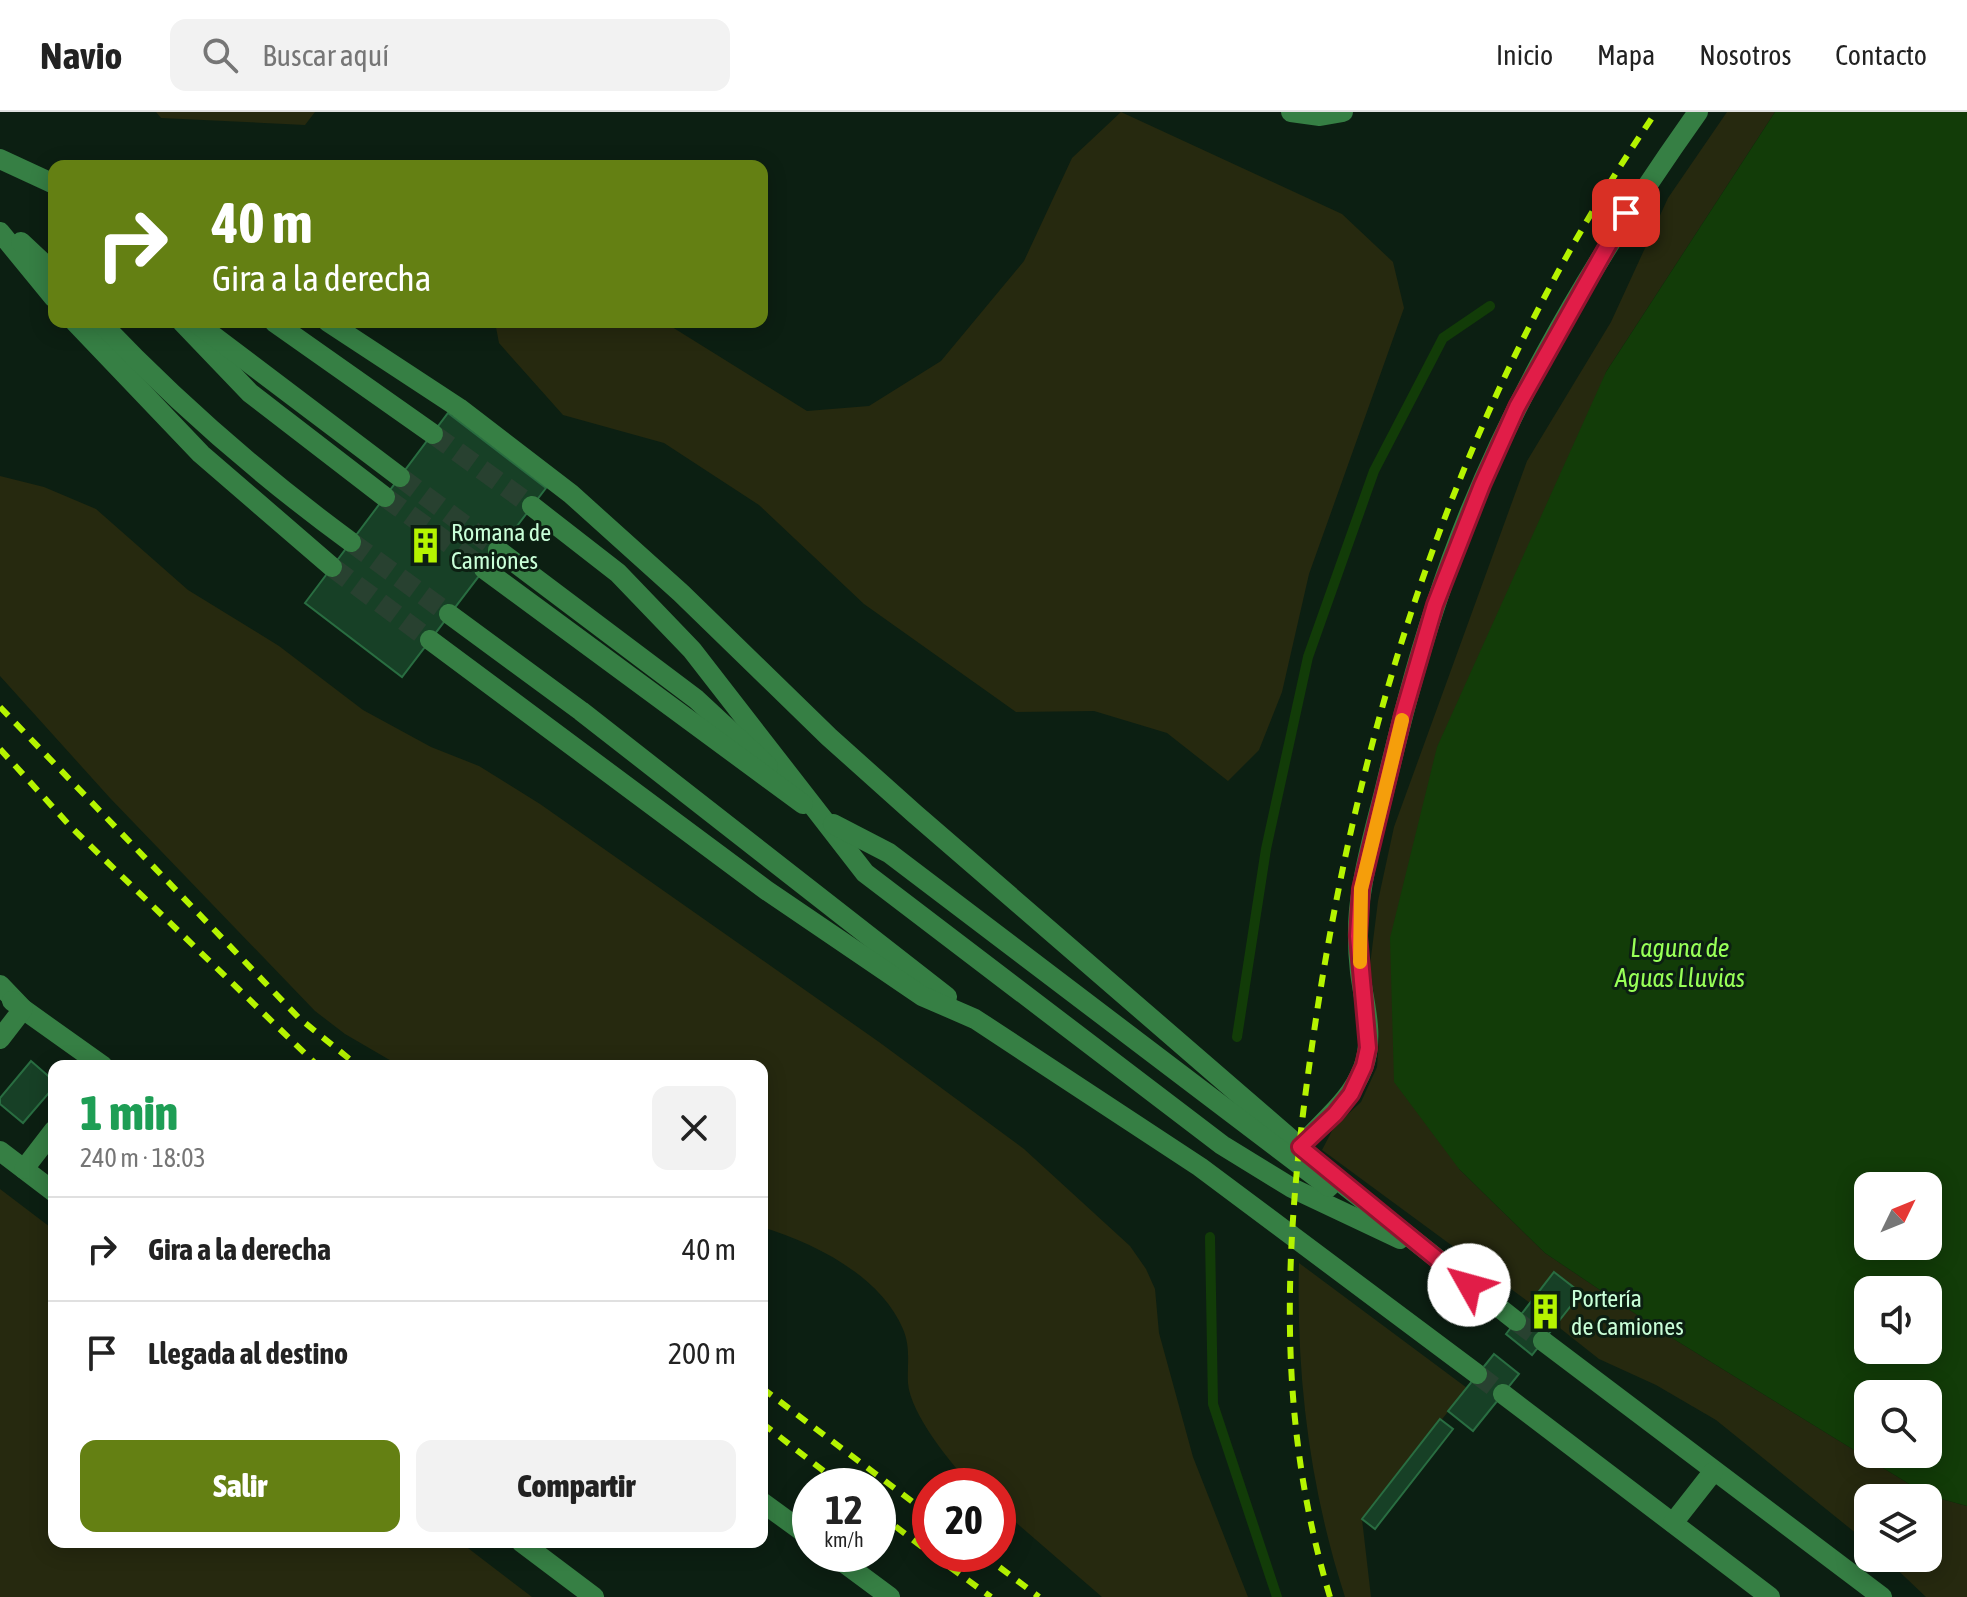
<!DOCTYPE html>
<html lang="es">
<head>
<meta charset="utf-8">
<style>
  body { margin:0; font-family:"Asap Condensed",sans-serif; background:#f2f2f2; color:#222; height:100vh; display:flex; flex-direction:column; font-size:30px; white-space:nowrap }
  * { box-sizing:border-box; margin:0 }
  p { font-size:26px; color:#767676 }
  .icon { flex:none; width:44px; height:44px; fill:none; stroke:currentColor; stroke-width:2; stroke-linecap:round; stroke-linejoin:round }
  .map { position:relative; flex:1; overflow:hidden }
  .details { position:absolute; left:48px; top:948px; width:720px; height:488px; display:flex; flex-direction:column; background:#fff; border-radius:16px; box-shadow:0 4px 20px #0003 }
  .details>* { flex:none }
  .hud { position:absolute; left:48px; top:48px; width:720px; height:168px; border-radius:16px; box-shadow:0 4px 20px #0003; background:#648013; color:#fff; overflow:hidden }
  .needle { width:52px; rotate:47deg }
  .buttons { position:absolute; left:1854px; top:1060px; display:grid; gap:16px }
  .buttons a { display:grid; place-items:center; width:88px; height:88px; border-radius:16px; background:#fff; box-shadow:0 4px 20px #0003; font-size:40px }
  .speed { position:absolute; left:792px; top:1356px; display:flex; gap:16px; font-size:40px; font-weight:700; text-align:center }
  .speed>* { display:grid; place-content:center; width:104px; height:104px; border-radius:50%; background:#fff; box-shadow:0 4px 20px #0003; line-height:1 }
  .speed small { font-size:20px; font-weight:400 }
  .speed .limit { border:12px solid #d22; background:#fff; color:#111 }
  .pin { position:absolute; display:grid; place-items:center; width:68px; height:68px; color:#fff; margin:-34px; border-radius:16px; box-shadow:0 4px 12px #0006 }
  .me { position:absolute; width:88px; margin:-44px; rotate:308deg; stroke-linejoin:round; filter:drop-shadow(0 0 6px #0008) }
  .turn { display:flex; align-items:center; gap:28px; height:168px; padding:0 32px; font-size:36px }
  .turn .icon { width:104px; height:104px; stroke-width:2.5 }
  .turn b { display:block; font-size:56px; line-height:68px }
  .round { display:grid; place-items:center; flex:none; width:84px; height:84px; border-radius:16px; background:#f2f2f2 }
  .overview { display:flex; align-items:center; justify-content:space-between; height:136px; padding:0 32px }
  h1 { font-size:48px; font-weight:800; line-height:60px; color:#1e9e55 }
  .cta { display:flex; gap:16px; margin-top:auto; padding:16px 32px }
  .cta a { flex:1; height:92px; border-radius:16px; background:#648013; color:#fff; font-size:32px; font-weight:800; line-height:92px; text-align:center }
  .cta a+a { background:#f2f2f2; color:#222 }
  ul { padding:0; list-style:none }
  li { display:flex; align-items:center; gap:24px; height:104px; padding:0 32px; border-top:2px solid #e0e0e0 }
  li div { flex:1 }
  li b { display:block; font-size:30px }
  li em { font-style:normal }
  header { display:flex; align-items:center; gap:48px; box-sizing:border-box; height:112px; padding:0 40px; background:#fff; border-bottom:2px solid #e0e0e0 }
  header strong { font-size:38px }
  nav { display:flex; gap:44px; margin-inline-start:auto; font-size:28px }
  .search { width:560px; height:72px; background:#f2f2f2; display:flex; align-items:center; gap:20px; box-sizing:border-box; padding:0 28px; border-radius:16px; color:#767676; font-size:30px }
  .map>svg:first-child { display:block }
</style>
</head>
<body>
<header>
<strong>Navio</strong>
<div class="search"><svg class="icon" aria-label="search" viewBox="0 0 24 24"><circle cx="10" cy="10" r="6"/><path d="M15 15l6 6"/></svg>Buscar aquí</div>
<nav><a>Inicio</a><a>Mapa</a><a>Nosotros</a><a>Contacto</a></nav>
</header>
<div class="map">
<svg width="1967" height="1485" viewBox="0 0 1967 1485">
  <rect width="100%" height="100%" fill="#0c1f12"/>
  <g fill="#26290f">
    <path d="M 156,0 L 315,0 L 305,13 L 161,6 Z"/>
    <path d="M 1121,0 L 1342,102 L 1393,150 L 1404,196 L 1309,462 L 1282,580 L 1259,638 L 1228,669 L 1167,621 L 1094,599 L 1016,600 L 864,492 L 759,393 L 664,331 L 563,303 L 499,231 L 495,210 L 664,210 L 807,299 L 869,294 L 941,249 L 1024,149 L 1072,46 Z"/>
    <path d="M 1727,0 L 1775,0 L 1606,260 L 1459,1057 L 1545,1141 L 1664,1221 L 1927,1383 L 1967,1394 L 1967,1485 L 1926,1485 L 1885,1446 L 1928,1446 L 1928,1386 L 1868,1386 L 1868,1431 L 1716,1308 L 1656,1273 L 1599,1247 L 1556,1213 L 1581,1181 L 1555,1160 L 1530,1191 L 1322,1038 L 1334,1015 L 1361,990 L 1377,955 L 1379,926 L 1370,853 L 1378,789 L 1394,715 L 1527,349 L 1611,210 L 1668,86 Z"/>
    <path d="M 0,364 L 44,375 L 96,397 L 188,478 L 279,534 L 363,598 L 431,635 L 479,654 L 540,692 L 879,930 L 1024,1037 L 1130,1134 L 1146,1157 L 1155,1177 L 1159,1221 L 1193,1345 L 1248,1485 L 1102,1485 L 998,1395 L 998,1374 L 973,1374 C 952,1354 910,1301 908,1271 C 907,1252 911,1236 903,1217 C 880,1163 814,1131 762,1115 L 762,954 L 400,954 L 345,922 L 315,899 L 110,686 L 0,564 Z"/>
    <path d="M 0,1077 L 54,1118 L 54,1430 L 460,1430 L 532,1485 L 0,1485 Z"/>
    <path d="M 1299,1151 L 1467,1276 L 1362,1407 L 1371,1485 L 1345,1485 C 1310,1377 1296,1265 1299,1151 Z"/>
  </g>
  <path fill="#123c08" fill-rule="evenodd" d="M 1775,0 L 1967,0 L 1967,1394 L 1927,1383 L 1664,1221 L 1545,1141 L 1459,1057 L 1394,970 L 1390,826 L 1437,635 L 1606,260 ZM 1868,1074 L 1928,1074 L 1928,1134 L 1868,1134 ZM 1868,1178 L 1928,1178 L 1928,1238 L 1868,1238 ZM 1868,1282 L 1928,1282 L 1928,1342 L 1868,1342 Z"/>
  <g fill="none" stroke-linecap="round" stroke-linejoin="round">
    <g stroke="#123c08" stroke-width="10">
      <path d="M 1237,925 L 1266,737 L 1308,545 L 1374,359 L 1443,226 L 1490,194"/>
      <path d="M 1210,1125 L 1213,1292 L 1277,1485"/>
    </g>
  </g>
  <g fill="#174026" stroke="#296d41" stroke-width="2">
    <path d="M 448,301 L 546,376 L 402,565 L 305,491 Z"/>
    <path d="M 31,949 L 54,969 L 54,975 L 23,1011 L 0,992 L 0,986 Z"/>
    <path d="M 1554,1160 L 1581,1181 L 1532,1243 L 1506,1222 Z"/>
    <path d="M 1494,1242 L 1519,1262 L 1473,1319 L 1448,1299 Z"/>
    <path d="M 1440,1307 L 1453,1317 L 1375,1417 L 1362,1407 Z"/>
  </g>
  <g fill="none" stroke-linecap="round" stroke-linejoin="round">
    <g stroke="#284130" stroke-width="20" stroke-dasharray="20 10" stroke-linecap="butt">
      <path d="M 433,322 L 532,394"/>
      <path d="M 400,365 L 498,438"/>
      <path d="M 385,385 L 484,457"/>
      <path d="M 351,430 L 449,502"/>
      <path d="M 332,455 L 430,528"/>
      <path d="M 1516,1209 L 1543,1229"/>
      <path d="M 1477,1262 L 1503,1282"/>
    </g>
    <g stroke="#367f44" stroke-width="20">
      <path d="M 1291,0 L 1320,4 L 1343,0"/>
      <path d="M 0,47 L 54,72"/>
      <path d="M 0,120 L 54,186"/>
      <path d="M 21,130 L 54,161"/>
      <path d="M 75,210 L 201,342 L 332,455"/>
      <path d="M 100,210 C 177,291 261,364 351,430"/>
      <path d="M 182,210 L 250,281 L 385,385"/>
      <path d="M 195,210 L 400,365"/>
      <path d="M 274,210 L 433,322"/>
      <path d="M 328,210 L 459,296 L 571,382 L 681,481 L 829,625 L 915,702 L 1344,1073 L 1516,1209"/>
      <path d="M 532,394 L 618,461 L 692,538 L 865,761 L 1222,1033 L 1292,1076 L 1400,1127"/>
      <path d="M 498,438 L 696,587 L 768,654"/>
      <path d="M 484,457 L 803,692"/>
      <path d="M 449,502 L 581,599 L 947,885"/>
      <path d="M 430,528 L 766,778 L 922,884 L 975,907 L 1200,1055 L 1477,1262"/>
      <path d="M 833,712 L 889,741 L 1329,1075"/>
      <path d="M 0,873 L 23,897 L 103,954"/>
      <path d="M 0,927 L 23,897 L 12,889"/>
      <path d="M 1300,1035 C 1323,1008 1350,990 1363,956 C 1375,925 1364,892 1360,860 C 1357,833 1357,803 1362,776 C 1367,742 1377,709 1385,676 C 1400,615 1415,554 1435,495 C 1492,317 1590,152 1698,0"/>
      <path d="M 0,1039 L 54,1080"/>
      <path d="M 24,1057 L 54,1018"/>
      <path d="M 1543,1229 L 1882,1485"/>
      <path d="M 1503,1282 L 1770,1485"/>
      <path d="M 762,1390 L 810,1425"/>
      <path d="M 1673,1411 L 1713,1360"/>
      <path d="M 521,1430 L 594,1485"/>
      <path d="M 832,1442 L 890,1485"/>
    </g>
    <g stroke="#b5f400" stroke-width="6" stroke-dasharray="12 10" stroke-linecap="butt">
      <path d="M 0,595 L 299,906 L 358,954"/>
      <path d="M 0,637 L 71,715 L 318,954"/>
      <path d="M 762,1276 L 930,1403"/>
      <path d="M 762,1311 L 843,1374"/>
      <path d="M 878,1401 L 930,1441"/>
      <path d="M 932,1442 L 991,1485"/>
      <path d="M 982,1442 L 1039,1485"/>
      <path d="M 1330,1485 C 1274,1300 1285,1122 1312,934 C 1359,599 1464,281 1656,0"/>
    </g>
  </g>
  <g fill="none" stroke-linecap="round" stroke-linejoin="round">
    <defs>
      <path id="route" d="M 1469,1173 L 1300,1035 L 1335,1002 L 1351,982 L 1364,954 L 1368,936 L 1358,824 L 1361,777 L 1403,603 L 1435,493 L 1482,373 L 1517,295 L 1626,101"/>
    </defs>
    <use href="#route" stroke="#92132f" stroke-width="20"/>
    <use href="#route" stroke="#e11d48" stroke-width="14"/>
    <path stroke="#f59e0b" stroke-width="14" d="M 1360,850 L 1361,777 L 1402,608"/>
  </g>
  <defs>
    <symbol id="building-bare" viewBox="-9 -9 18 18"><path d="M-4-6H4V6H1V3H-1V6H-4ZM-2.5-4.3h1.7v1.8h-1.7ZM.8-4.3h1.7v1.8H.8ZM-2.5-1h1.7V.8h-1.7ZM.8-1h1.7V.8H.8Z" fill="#b5f400" stroke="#0c1f12" stroke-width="2.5" paint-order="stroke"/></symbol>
  </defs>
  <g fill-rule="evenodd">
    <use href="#building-bare" x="400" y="408" width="51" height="51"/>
    <use href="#building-bare" x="1520" y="1174" width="51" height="51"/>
  </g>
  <g text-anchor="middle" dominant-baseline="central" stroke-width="6" stroke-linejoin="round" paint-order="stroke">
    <g font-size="24" fill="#c9ffd8" stroke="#0c1f12" text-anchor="start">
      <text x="451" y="420">Romana de<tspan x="451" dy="28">Camiones</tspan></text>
      <text x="1571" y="1186">Portería<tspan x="1571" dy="28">de Camiones</tspan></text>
    </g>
    <g font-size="26" font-style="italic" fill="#97ff57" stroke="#0c1f12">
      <text x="1680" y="836">Laguna de<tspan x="1680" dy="30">Aguas Lluvias</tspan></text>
    </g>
  </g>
</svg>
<div class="buttons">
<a><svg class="needle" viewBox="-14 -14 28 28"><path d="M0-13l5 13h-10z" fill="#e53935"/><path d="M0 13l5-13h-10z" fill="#767676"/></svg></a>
<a><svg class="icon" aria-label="sound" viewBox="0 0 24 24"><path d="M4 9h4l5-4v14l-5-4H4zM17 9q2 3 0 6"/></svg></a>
<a><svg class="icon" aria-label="search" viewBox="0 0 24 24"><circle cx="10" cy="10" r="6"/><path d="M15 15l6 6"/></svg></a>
<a><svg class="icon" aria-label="layers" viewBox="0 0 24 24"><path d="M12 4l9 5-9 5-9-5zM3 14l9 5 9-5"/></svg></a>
</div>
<div class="speed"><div>12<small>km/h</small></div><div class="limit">20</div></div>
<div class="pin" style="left:1626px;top:101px;background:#d93025"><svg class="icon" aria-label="arrive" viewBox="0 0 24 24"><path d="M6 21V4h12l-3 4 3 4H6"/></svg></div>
<svg class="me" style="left:1469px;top:1173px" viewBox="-20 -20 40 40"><circle r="19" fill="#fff"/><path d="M0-13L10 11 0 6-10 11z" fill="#e11d48"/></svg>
<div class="hud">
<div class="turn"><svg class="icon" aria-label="right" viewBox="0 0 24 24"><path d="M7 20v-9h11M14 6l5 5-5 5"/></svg><div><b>40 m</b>Gira a la derecha</div></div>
</div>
<section class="details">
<div class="overview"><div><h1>1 min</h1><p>240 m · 18:03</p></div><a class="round"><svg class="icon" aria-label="close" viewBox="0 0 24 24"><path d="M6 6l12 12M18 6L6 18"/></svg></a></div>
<ul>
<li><svg class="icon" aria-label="right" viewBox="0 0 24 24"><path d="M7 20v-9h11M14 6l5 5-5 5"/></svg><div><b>Gira a la derecha</b></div><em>40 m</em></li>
<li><svg class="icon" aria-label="arrive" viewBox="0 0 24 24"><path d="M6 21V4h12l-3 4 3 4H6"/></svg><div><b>Llegada al destino</b></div><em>200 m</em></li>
</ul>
<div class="cta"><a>Salir</a><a>Compartir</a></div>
</section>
</div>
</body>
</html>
